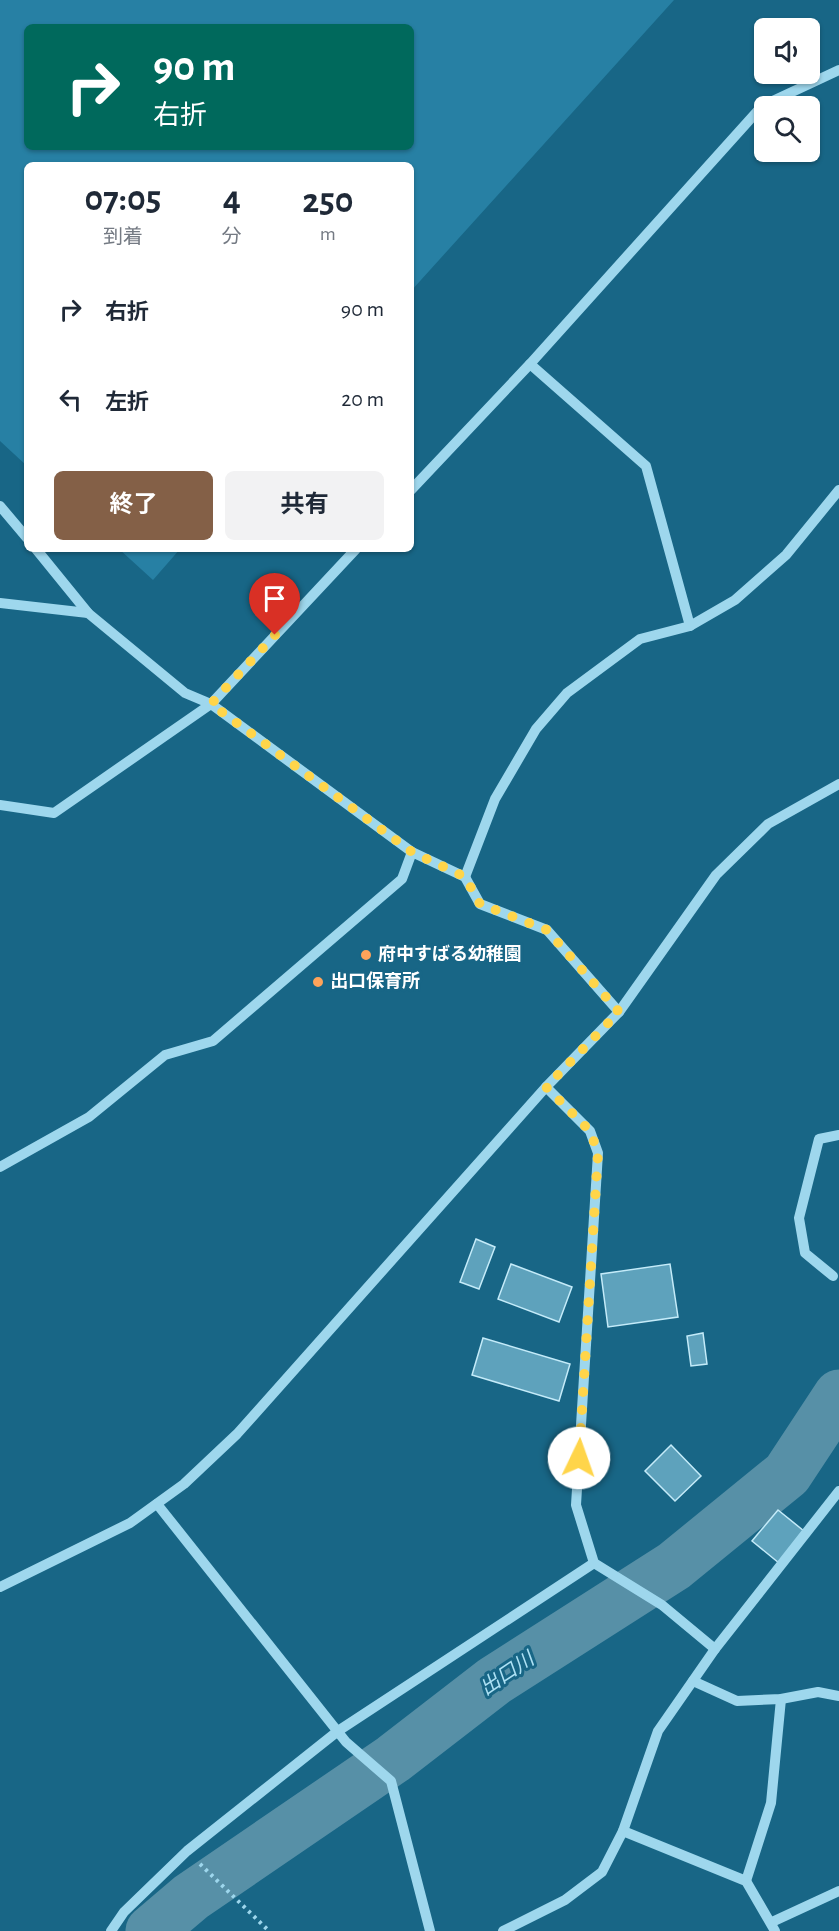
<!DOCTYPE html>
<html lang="ja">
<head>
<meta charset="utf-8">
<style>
  body { margin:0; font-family:"Alegreya Sans","Noto Sans JP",sans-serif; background:#f2f2f3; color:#1f2937; height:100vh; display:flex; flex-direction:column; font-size:22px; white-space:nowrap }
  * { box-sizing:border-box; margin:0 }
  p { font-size:20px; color:#747a83 }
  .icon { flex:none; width:33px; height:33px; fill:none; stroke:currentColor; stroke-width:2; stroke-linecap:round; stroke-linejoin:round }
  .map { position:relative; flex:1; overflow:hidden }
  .panel { position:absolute; left:24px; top:162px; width:390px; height:390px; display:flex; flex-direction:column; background:#fff; border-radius:9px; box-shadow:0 2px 4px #0004 }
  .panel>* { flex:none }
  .guide { position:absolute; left:24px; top:24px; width:390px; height:126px; border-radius:9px; box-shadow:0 2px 4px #0004; background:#00695c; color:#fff; overflow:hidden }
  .buttons { position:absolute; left:754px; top:18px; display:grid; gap:12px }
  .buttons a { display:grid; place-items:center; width:66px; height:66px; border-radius:9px; background:#fff; box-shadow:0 2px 4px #0004; font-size:30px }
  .pin { position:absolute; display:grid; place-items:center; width:51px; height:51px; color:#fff; margin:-62px -26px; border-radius:50% 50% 50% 0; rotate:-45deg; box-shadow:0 0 6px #0007 }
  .pin .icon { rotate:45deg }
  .me { position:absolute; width:66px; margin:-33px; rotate:3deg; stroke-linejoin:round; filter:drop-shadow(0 0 4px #0008) }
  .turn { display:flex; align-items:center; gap:21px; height:126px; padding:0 30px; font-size:27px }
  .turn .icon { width:78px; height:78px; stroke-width:2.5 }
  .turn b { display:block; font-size:42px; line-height:51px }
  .eta { display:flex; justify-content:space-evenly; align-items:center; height:102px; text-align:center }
  .eta b { font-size:36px; font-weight:700; line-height:42px }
  .primary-button { display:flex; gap:12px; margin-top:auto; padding:12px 30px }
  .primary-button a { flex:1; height:69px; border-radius:9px; background:#846047; color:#fff; font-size:24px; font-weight:700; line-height:69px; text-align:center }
  .primary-button a+a { background:#f2f2f3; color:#1f2937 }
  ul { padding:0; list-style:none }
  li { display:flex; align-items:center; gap:18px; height:90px; padding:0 30px }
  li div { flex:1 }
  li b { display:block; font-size:22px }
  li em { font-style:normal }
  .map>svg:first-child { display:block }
</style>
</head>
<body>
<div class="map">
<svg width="839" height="1931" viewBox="0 0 839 1931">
  <rect width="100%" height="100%" fill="#186686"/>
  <g fill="#2780a4" fill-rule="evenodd">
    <path d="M 0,0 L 674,0 L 411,291 L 411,165 L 27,165 L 27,466 L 0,441 ZM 27,27 L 411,27 L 411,147 L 27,147 Z"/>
    <path d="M 119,549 L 180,549 L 153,580 Z"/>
  </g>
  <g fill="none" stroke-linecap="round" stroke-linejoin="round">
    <path stroke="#5790a7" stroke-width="51" d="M 151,1931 L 191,1897 L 393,1759 L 494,1681 L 674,1566 L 787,1474 L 839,1395"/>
  </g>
  <g fill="#5ea2bc" stroke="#c4ebf9" stroke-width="1.5">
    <path d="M 476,1239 L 495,1247 L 479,1289 L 460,1282 Z"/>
    <path d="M 511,1264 L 572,1287 L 559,1322 L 498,1299 Z"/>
    <path d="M 670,1264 L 678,1317 L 608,1327 L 601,1274 Z"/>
    <path d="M 703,1333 L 707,1364 L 691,1366 L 687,1336 Z"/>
    <path d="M 483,1338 L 570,1364 L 559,1401 L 472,1375 Z"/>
    <path d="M 671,1445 L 701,1476 L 675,1501 L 645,1471 Z"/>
    <path d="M 778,1510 L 804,1531 L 779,1563 L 752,1541 Z"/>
  </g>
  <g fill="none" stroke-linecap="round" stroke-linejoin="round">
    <path stroke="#9ed7ed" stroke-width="4" stroke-dasharray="3 4.5" stroke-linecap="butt" d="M 200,1864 L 269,1931"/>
    <g stroke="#9ed7ed" stroke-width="10">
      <path d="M 530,364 L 646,466 L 690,626"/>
      <path d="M 411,490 L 530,364 L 762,106 L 839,70"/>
      <path d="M 0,506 L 27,538"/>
      <path d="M 36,549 L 88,613"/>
      <path d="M 0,603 L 88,613 L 185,693 L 211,704 L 356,549"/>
      <path d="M 0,805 L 54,813 L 211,704 L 412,852 L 465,877 L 480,904 L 547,930 L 619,1012"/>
      <path d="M 465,877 L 495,799 L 536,729 L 567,693 L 640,639 L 690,626 L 735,600 L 786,555 L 839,490"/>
      <path d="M 546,1087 L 590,1131 L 598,1153 L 576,1505 L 594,1563 L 662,1605 L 715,1649"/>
      <path d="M 0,1167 L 89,1117 L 165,1055 L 213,1041 L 402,879 L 412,852"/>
      <path d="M 833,1276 L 805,1253 L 799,1218 L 819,1139 L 839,1135"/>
      <path d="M 157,1504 L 346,1742 L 391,1781 L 430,1931"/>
      <path d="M 0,1587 L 130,1523 L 184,1484 L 237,1434 L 546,1087 L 619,1012 L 716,875 L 768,824 L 839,784"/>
      <path d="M 693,1681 L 737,1701 L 781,1699 L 818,1692 L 839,1696"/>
      <path d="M 623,1831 L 746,1881 L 775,1931"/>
      <path d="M 746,1881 L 771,1803 L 781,1699"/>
      <path d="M 772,1922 L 839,1891"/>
      <path d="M 111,1931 L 124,1912 L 187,1851 L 338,1731 L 594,1563"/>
      <path d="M 503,1931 L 565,1900 L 602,1872 L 623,1831 L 658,1731 L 715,1649 L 839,1491"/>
    </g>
  </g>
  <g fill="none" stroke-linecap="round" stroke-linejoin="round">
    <path stroke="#ffd54a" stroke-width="10" stroke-dasharray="0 18" d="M 275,635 L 211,704 L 412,852 L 465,877 L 480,904 L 547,930 L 619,1012 L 546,1087 L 590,1131 L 598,1153 L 579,1458"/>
  </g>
  <g fill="#ffa35a" stroke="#186686" stroke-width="2">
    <circle cx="366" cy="955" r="6"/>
    <circle cx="318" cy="982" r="6"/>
  </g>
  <g text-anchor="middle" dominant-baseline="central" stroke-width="6" stroke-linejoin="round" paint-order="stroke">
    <g font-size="18" font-weight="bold" fill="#fff" stroke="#186686" text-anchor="start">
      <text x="378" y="955">府中すばる幼稚園</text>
      <text x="330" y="982">出口保育所</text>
    </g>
    <g font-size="20" font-style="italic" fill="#aee2f5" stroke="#186686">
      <text transform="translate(507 1674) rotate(-34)">出口川</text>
    </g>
  </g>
</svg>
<div class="buttons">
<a><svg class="icon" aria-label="sound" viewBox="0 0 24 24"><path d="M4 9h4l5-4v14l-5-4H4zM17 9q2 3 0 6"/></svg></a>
<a><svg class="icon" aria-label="search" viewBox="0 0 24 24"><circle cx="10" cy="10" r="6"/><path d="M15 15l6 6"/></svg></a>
</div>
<div class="pin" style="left:275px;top:635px;background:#d93025"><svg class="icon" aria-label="arrive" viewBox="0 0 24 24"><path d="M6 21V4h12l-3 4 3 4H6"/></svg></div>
<svg class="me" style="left:579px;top:1458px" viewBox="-20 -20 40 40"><circle r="19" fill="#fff"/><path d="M0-13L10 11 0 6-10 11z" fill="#ffd54a"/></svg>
<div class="guide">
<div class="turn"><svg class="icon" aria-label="right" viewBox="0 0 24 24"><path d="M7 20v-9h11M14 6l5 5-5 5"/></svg><div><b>90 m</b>右折</div></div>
</div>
<section class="panel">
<div class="eta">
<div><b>07:05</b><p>到着</p></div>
<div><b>4</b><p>分</p></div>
<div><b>250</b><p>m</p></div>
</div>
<ul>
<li><svg class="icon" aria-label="right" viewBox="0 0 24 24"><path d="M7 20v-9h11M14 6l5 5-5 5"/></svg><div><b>右折</b></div><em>90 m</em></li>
<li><svg class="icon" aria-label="left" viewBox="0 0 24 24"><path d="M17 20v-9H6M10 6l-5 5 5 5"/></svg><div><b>左折</b></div><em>20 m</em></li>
</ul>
<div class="primary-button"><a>終了</a><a>共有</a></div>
</section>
</div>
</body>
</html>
